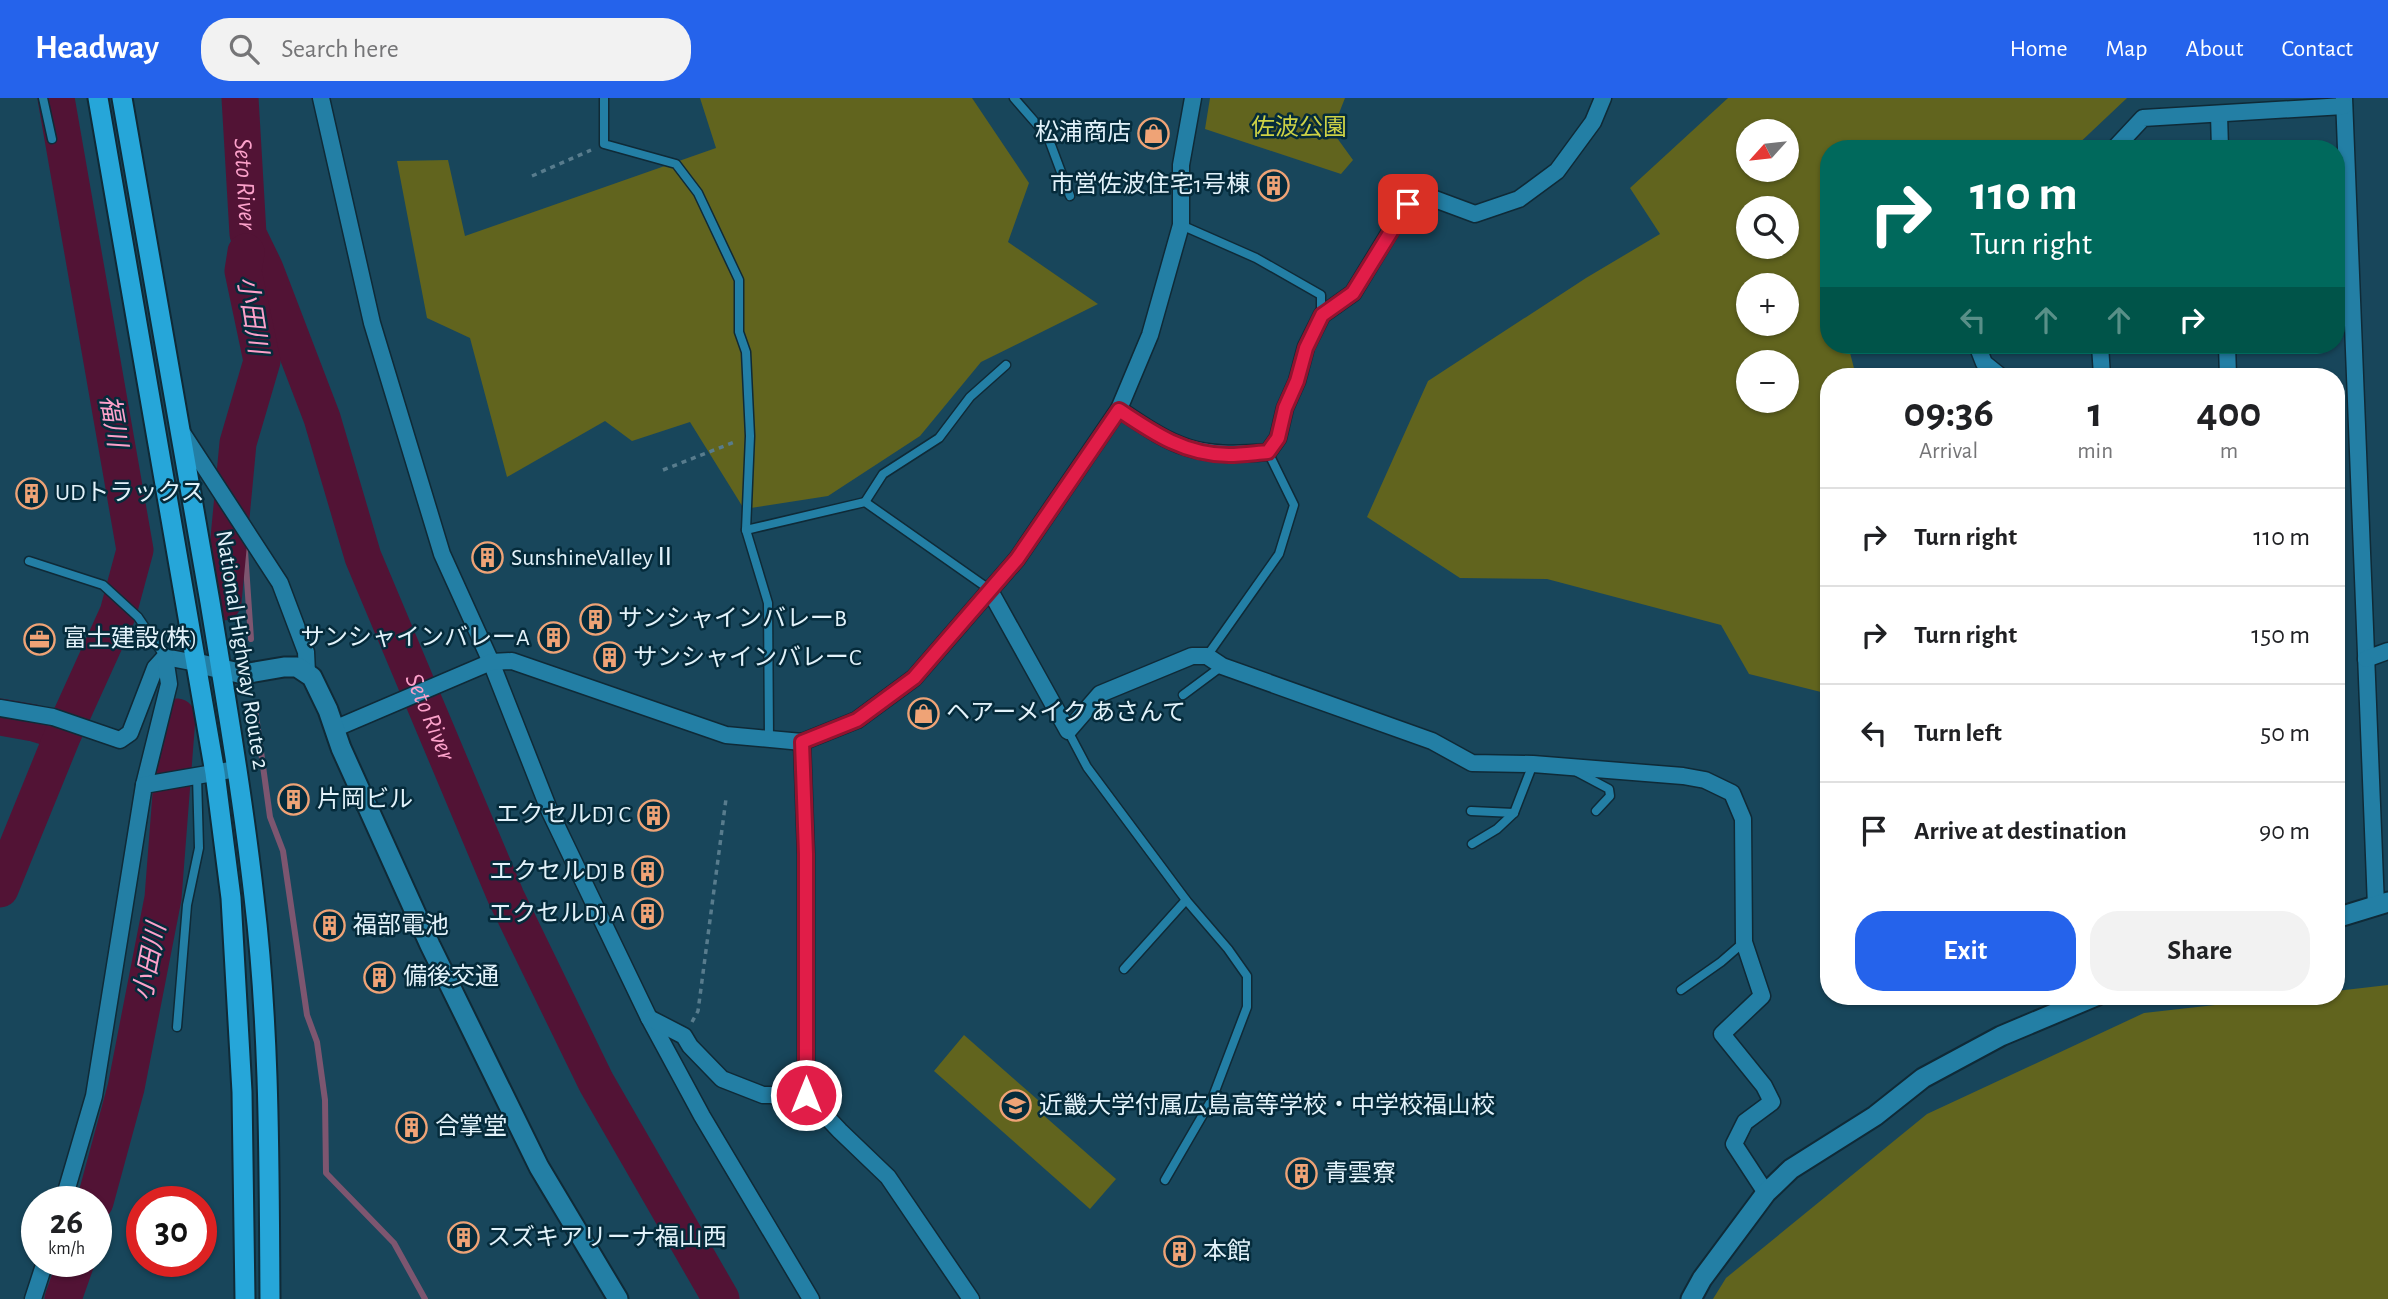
<!DOCTYPE html>
<html lang="en">
<head>
<meta charset="utf-8">
<style>
  body { margin:0; font-family:"Alegreya Sans","Noto Sans JP",sans-serif; background:#f2f2f2; color:#202124; height:100vh; display:flex; flex-direction:column; font-size:26px; white-space:nowrap }
  * { box-sizing:border-box; margin:0 }
  p { font-size:23px; color:#757577 }
  .icon { flex:none; width:38px; height:38px; fill:none; stroke:currentColor; stroke-width:2; stroke-linecap:round; stroke-linejoin:round }
  .map { position:relative; flex:1; overflow:hidden }
  .sheet { position:absolute; left:1820px; top:270px; width:525px; height:637px; display:flex; flex-direction:column; background:#fff; border-radius:28px; box-shadow:0 2px 5px #0004 }
  .sheet>* { flex:none }
  .guide { position:absolute; left:1820px; top:42px; width:525px; height:214px; border-radius:28px; box-shadow:0 2px 5px #0004; background:#00695c; color:#fff; overflow:hidden }
  .needle { width:46px; rotate:243deg }
  .tools { position:absolute; left:1736px; top:21px; display:grid; gap:14px }
  .tools a { display:grid; place-items:center; width:63px; height:63px; border-radius:50%; background:#fff; box-shadow:0 2px 5px #0004; font-size:35px }
  .speed { position:absolute; left:21px; top:1088px; display:flex; gap:14px; font-size:35px; font-weight:700; text-align:center }
  .speed>* { display:grid; place-content:center; width:91px; height:91px; border-radius:50%; background:#fff; box-shadow:0 2px 5px #0004; line-height:1 }
  .speed small { font-size:18px; font-weight:400 }
  .speed .limit { border:10px solid #d22; background:#fff; color:#111 }
  .pin { position:absolute; display:grid; place-items:center; width:60px; height:60px; color:#fff; margin:-30px; border-radius:14px; box-shadow:0 4px 10px #0006 }
  .me { position:absolute; width:77px; margin:-38px; rotate:0deg; stroke-linejoin:round; filter:drop-shadow(0 0 5px #0008) }
  .turn { display:flex; align-items:center; gap:24px; height:147px; padding:0 35px; font-size:32px }
  .turn .icon { width:91px; height:91px; stroke-width:2.5 }
  .turn b { display:block; font-size:49px; line-height:60px }
  .lanes { display:flex; align-items:center; height:66px; padding:0 35px; background:#0003; justify-content:center; gap:35px; direction:ltr }
  .lanes .off { opacity:.35 }
  .eta { display:flex; justify-content:space-evenly; align-items:center; height:119px; text-align:center }
  .eta b { font-size:42px; font-weight:600; line-height:49px }
  .button { display:flex; gap:14px; margin-top:auto; padding:14px 35px }
  .button a { flex:1; height:80px; border-radius:28px; background:#2563eb; color:#fff; font-size:28px; font-weight:600; line-height:80px; text-align:center }
  .button a+a { background:#f2f2f2; color:#202124 }
  ul { padding:0; list-style:none }
  li { display:flex; align-items:center; gap:21px; height:98px; padding:0 35px; border-top:2px solid #e0e0e0 }
  li div { flex:1 }
  li b { display:block; font-size:26px }
  li em { font-style:normal }
  header { display:flex; align-items:center; gap:42px; box-sizing:border-box; height:98px; padding:0 35px; background:#2563eb; color:#fff }
  header strong { font-size:33px }
  nav { display:flex; gap:38px; margin-inline-start:auto; font-size:24px }
  .search { width:490px; height:63px; background:#f2f2f2; display:flex; align-items:center; gap:18px; box-sizing:border-box; padding:0 24px; border-radius:28px; color:#757577; font-size:26px }
  .map>svg:first-child { display:block }
</style>
</head>
<body>
<header>
<strong>Headway</strong>
<div class="search"><svg class="icon" aria-label="search" viewBox="0 0 24 24"><circle cx="10" cy="10" r="6"/><path d="M15 15l6 6"/></svg>Search here</div>
<nav><a>Home</a><a>Map</a><a>About</a><a>Contact</a></nav>
</header>
<div class="map">
<svg width="2388" height="1201" viewBox="0 0 2388 1201">
  <rect width="100%" height="100%" fill="#18465b"/>
  <g fill="#61641e" fill-rule="evenodd">
    <path d="M 700,0 L 972,0 L 1029,85 L 1008,144 L 1098,206 L 981,264 L 920,338 L 828,398 L 744,411 L 690,324 L 632,343 L 605,323 L 507,379 L 470,240 L 427,220 L 397,63 L 448,62 L 465,138 L 716,50 Z"/>
    <path d="M 1210,0 L 1345,0 L 1332,33 L 1353,62 L 1341,76 L 1205,31 Z"/>
    <path d="M 1728,0 L 2127,0 L 2073,51 L 1829,51 L 1829,247 L 1848,247 L 1856,278 L 1829,278 L 1829,596 L 1749,576 L 1721,527 L 1547,481 L 1460,480 L 1367,419 L 1428,283 L 1586,180 L 1660,136 L 1630,90 ZM 1787,33 L 1787,72 L 1748,72 L 1748,33 ZM 1787,110 L 1787,149 L 1748,149 L 1748,110 ZM 1787,187 L 1787,226 L 1748,226 L 1748,187 ZM 1787,264 L 1787,303 L 1748,303 L 1748,264 Z"/>
    <path d="M 2388,887 L 2388,1201 L 1713,1201 L 1726,1180 L 1927,1016 L 2144,915 L 2295,898 L 2336,898 L 2336,893 Z"/>
    <path d="M 964,937 L 1046,1009 L 1041,1015 L 1116,1081 L 1090,1111 L 934,973 Z"/>
  </g>
  <g fill="none" stroke-linecap="round" stroke-linejoin="round">
    <g stroke="#7d5670" stroke-width="6">
      <path d="M 237,362 L 242,417"/>
      <path d="M 244,438 L 251,541"/>
      <path d="M 255,610 L 270,719 L 283,753 L 307,917 L 317,944 L 325,1002 L 326,1075 L 394,1145 L 425,1201"/>
    </g>
    <g stroke="#521335" stroke-width="37">
      <path id="s1" d="M 240,0 L 248,136 L 265,171 L 322,320 L 363,459 L 506,799 L 596,984 L 721,1201"/>
      <path d="M 223,504 L 238,345 L 262,263 L 243,173 L 246,154"/>
      <path d="M 0,619 L 34,625 L 64,634"/>
      <path d="M 0,791 L 64,634 L 118,515 L 135,452 L 56,0"/>
      <path d="M 95,1104 L 126,990 L 163,800 L 177,619"/>
      <path d="M 63,1201 L 76,1164"/>
    </g>
    <defs>
      <g id="service">
        <path d="M 43,0 L 52,41"/>
        <path d="M 604,0 L 604,46 L 676,66 L 698,95 L 739,182 L 739,234 L 746,254 L 750,338 L 746,432"/>
        <path d="M 1014,0 L 1048,39 L 1070,98"/>
        <path d="M 1181,127 L 1256,160 L 1321,197 L 1321,216"/>
        <path d="M 865,404 L 883,376 L 939,340 L 970,299 L 1006,267"/>
        <path d="M 29,463 L 103,487 L 138,519 L 165,559"/>
        <path d="M 1207,558 L 1279,456 L 1294,407 L 1268,354"/>
        <path d="M 1183,597 L 1222,568"/>
        <path d="M 1068,633 L 1087,669 L 1186,802 L 1228,851 L 1247,878 L 1247,909 L 1212,1001 L 1165,1082"/>
        <path d="M 769,641 L 768,505 L 746,432 L 865,404 L 989,491"/>
        <path d="M 1577,674 L 1609,691 L 1610,698 L 1596,713"/>
        <path d="M 1471,713 L 1514,715"/>
        <path d="M 1472,746 L 1497,731 L 1514,715 L 1533,666"/>
        <path d="M 1124,871 L 1186,802"/>
        <path d="M 1681,892 L 1721,864 L 1744,844"/>
        <path d="M 177,929 L 187,807 L 199,750 L 197,678"/>
      </g>
      <g id="minor">
        <path d="M 321,0 L 372,225 L 442,456 L 491,564 L 550,714 L 649,920 L 702,1018 L 811,1201"/>
        <path d="M 2344,0 L 2376,808"/>
        <path d="M 2219,16 L 2220,51"/>
        <path d="M 2114,51 L 2143,20 L 2344,8"/>
        <path d="M 1977,247 L 1984,265 L 2000,278"/>
        <path d="M 2100,247 L 2102,278"/>
        <path d="M 2227,247 L 2228,278"/>
        <path d="M 1119,311 C 1177,351 1196,360 1268,354 L 1278,340 L 1285,310 L 1297,283 L 1306,249 L 1322,217 L 1353,195 L 1407,106 L 1432,100 L 1475,116 L 1519,101 L 1557,73 L 1593,24 L 1603,0"/>
        <path d="M 183,336 L 280,485 L 306,554 L 307,575"/>
        <path d="M 989,491 L 1068,633 L 1100,596 L 1192,558 L 1207,558 L 1222,568 L 1432,643 L 1472,665 L 1533,666 L 1683,678 L 1705,682 L 1732,695 L 1743,721 L 1744,844 L 1762,898 L 1722,936 L 1764,988 L 1772,1004 L 1745,1024 L 1734,1046 L 1766,1095"/>
        <path d="M 165,559 L 196,565"/>
        <path d="M 2366,561 L 2388,553"/>
        <path d="M 0,610 L 53,619 L 120,642 L 130,635 L 155,570 L 165,559"/>
        <path d="M 334,631 L 491,564 L 512,563 L 726,637 L 802,644 L 857,622 L 914,580 L 1017,461 L 1119,311 L 1150,237 L 1181,127 L 1181,67 L 1193,0"/>
        <path d="M 802,644 L 806,756 L 806,997"/>
        <path d="M 144,687 L 169,586 L 165,559"/>
        <path d="M 649,920 L 684,938 L 690,948 L 722,981 L 763,997 L 806,997 L 840,1033 L 888,1079 L 971,1201"/>
        <path d="M 63,1104 L 94,998 L 144,687 L 236,671"/>
        <path d="M 33,1201 L 45,1164"/>
      </g>
      <g id="tertiary">
        <path d="M 196,565 L 243,576 L 284,569 L 297,569 L 312,579 L 328,612 L 341,650 L 430,847 L 539,1069 L 618,1201"/>
        <path d="M 2336,820 L 2388,804"/>
        <path d="M 1691,1201 L 1702,1181 L 1766,1095 L 1791,1071 L 1875,1018 L 1923,980 L 2001,938 L 2096,898"/>
      </g>
      <g id="trunk">
        <path d="M 98,0 L 215,675 L 231,800 L 242,994 L 245,1201"/>
        <path d="M 122,0 C 152,168 182,336 210,504 C 226,602 243,701 254,799 C 270,933 269,1067 270,1201"/>
      </g>
    </defs>
    <use href="#service" stroke="#0f2a37" stroke-width="11"/>
    <use href="#minor" stroke="#0f2a37" stroke-width="19"/>
    <use href="#tertiary" stroke="#0f2a37" stroke-width="23"/>
    <use href="#trunk" stroke="#0f2a37" stroke-width="23"/>
    <g stroke="#587c8d" stroke-width="3.5" stroke-dasharray="5 5" stroke-linecap="butt">
      <path d="M 532,78 L 591,52"/>
      <path d="M 663,372 L 737,343"/>
      <path d="M 692,924 L 698,913 L 726,701"/>
    </g>
    <use href="#service" stroke="#237fa5" stroke-width="8"/>
    <use href="#minor" stroke="#237fa5" stroke-width="16"/>
    <use href="#tertiary" stroke="#237fa5" stroke-width="19"/>
    <use href="#trunk" stroke="#26a6d9" stroke-width="19"/>
  </g>
  <g fill="none" stroke-linecap="round" stroke-linejoin="round">
    <defs>
      <path id="route" d="M 806,997 L 806,756 L 802,644 L 857,622 L 914,580 L 1017,461 L 1119,312 C 1153,335 1185,357 1229,357 C 1242,357 1255,355 1268,354 L 1278,340 L 1285,310 L 1297,283 L 1306,250 L 1322,217 L 1353,195 L 1408,106"/>
    </defs>
    <use href="#route" stroke="#92132f" stroke-width="18"/>
    <use href="#route" stroke="#e11d48" stroke-width="12"/>
  </g>
  <defs>
    <symbol id="shop-ring" viewBox="-11 -11 22 22"><circle r="9.5" fill="#052b3b" stroke="#efa376" stroke-width="1.5"/><path d="M-5-2.5h2.3a2.7 3.5 0 0 1 5.4 0H5L5.5 6h-11ZM-1.5-2.5h3a1.5 2.3 0 0 0-3 0Z" fill="#efa376"/></symbol>
    <symbol id="building-ring" viewBox="-11 -11 22 22"><circle r="9.5" fill="#052b3b" stroke="#efa376" stroke-width="1.5"/><path d="M-4-6H4V6H1V3H-1V6H-4ZM-2.5-4.3h1.7v1.8h-1.7ZM.8-4.3h1.7v1.8H.8ZM-2.5-1h1.7V.8h-1.7ZM.8-1h1.7V.8H.8Z" fill="#efa376"/></symbol>
    <symbol id="office-ring" viewBox="-11 -11 22 22"><circle r="9.5" fill="#052b3b" stroke="#efa376" stroke-width="1.5"/><path d="M-6-3h4V-5.5h4V-3h4V5H-6ZM-1-4.5V-3h2v-1.5ZM-6 0V1H6V0Z" fill="#efa376"/></symbol>
    <symbol id="school-ring" viewBox="-11 -11 22 22"><circle r="9.5" fill="#052b3b" stroke="#efa376" stroke-width="1.5"/><path d="M0-5L7-2L0 1L-7-2ZM-4 1L0 2.5L4 1V4Q0 6-4 4Z" fill="#efa376"/></symbol>
  </defs>
  <g fill-rule="evenodd">
    <use href="#shop-ring" x="1136" y="18" width="35" height="35"/>
    <use href="#building-ring" x="1256" y="70" width="35" height="35"/>
    <use href="#building-ring" x="14" y="378" width="35" height="35"/>
    <use href="#building-ring" x="470" y="442" width="35" height="35"/>
    <use href="#building-ring" x="578" y="504" width="35" height="35"/>
    <use href="#building-ring" x="536" y="522" width="35" height="35"/>
    <use href="#office-ring" x="22" y="524" width="35" height="35"/>
    <use href="#building-ring" x="592" y="542" width="35" height="35"/>
    <use href="#shop-ring" x="906" y="598" width="35" height="35"/>
    <use href="#building-ring" x="276" y="684" width="35" height="35"/>
    <use href="#building-ring" x="636" y="700" width="35" height="35"/>
    <use href="#building-ring" x="630" y="756" width="35" height="35"/>
    <use href="#building-ring" x="630" y="798" width="35" height="35"/>
    <use href="#building-ring" x="312" y="810" width="35" height="35"/>
    <use href="#building-ring" x="362" y="862" width="35" height="35"/>
    <use href="#school-ring" x="998" y="990" width="35" height="35"/>
    <use href="#building-ring" x="394" y="1012" width="35" height="35"/>
    <use href="#building-ring" x="1284" y="1058" width="35" height="35"/>
    <use href="#building-ring" x="446" y="1122" width="35" height="35"/>
    <use href="#building-ring" x="1162" y="1136" width="35" height="35"/>
  </g>
  <g text-anchor="middle" dominant-baseline="central" stroke-width="5" stroke-linejoin="round" paint-order="stroke">
    <g font-size="24" fill="#cdd246" stroke="#052b3b">
      <text x="1299" y="30">佐波公園</text>
    </g>
    <g font-size="24" fill="#e2f2fa" stroke="#052b3b" text-anchor="start">
      <text x="1131" y="35" text-anchor="end">松浦商店</text>
      <text x="1250" y="87" text-anchor="end">市営佐波住宅1号棟</text>
      <text x="55" y="395">UDトラックス</text>
      <text x="511" y="460">SunshineValleyⅡ</text>
      <text x="618" y="521">サンシャインバレーB</text>
      <text x="530" y="540" text-anchor="end">サンシャインバレーA</text>
      <text x="63" y="541">富士建設(株)</text>
      <text x="633" y="560">サンシャインバレーC</text>
      <text x="946" y="615">ヘアーメイク あさんて</text>
      <text x="317" y="702">片岡ビル</text>
      <text x="631" y="717" text-anchor="end">エクセルDJ C</text>
      <text x="625" y="774" text-anchor="end">エクセルDJ B</text>
      <text x="625" y="816" text-anchor="end">エクセルDJ A</text>
      <text x="353" y="828">福部電池</text>
      <text x="403" y="879">備後交通</text>
      <text x="1039" y="1008">近畿大学付属広島高等学校・中学校福山校</text>
      <text x="435" y="1029">合掌堂</text>
      <text x="1324" y="1076">青雲寮</text>
      <text x="487" y="1140">スズキアリーナ福山西</text>
      <text x="1203" y="1154">本館</text>
    </g>
    <g font-size="24" fill="#e2f2fa" stroke="#052b3b">
      <text transform="translate(242 552) rotate(81)">National Highway Route 2</text>
    </g>
    <g font-size="26" font-style="italic" fill="#fca1ca" stroke="#052b3b">
      <text stroke="none"><textPath href="#s1" startOffset="86">Seto River</textPath></text>
      <text transform="translate(252 217) rotate(81)">小田川</text>
      <text transform="translate(113 323) rotate(80)">福川</text>
      <text stroke="none"><textPath href="#s1" startOffset="653">Seto River</textPath></text>
      <text transform="translate(150 864) rotate(-79)">小田川</text>
    </g>
  </g>
</svg>
<div class="tools">
<a><svg class="needle" viewBox="-14 -14 28 28"><path d="M0-13l5 13h-10z" fill="#e53935"/><path d="M0 13l5-13h-10z" fill="#757577"/></svg></a>
<a><svg class="icon" aria-label="search" viewBox="0 0 24 24"><circle cx="10" cy="10" r="6"/><path d="M15 15l6 6"/></svg></a>
<a>+</a>
<a>−</a>
</div>
<div class="speed"><div>26<small>km/h</small></div><div class="limit">30</div></div>
<div class="pin" style="left:1408px;top:106px;background:#d93025"><svg class="icon" aria-label="arrive" viewBox="0 0 24 24"><path d="M6 21V4h12l-3 4 3 4H6"/></svg></div>
<svg class="me" style="left:806px;top:997px" viewBox="-20 -20 40 40"><circle r="17" fill="#e11d48" stroke="#fff" stroke-width="3"/><path d="M0-11L8 9 0 5-8 9z" fill="#fff"/></svg>
<div class="guide">
<div class="turn"><svg class="icon" aria-label="right" viewBox="0 0 24 24"><path d="M7 20v-9h11M14 6l5 5-5 5"/></svg><div><b>110 m</b>Turn right</div></div>
<div class="lanes"><svg class="icon off" aria-label="left" viewBox="0 0 24 24"><path d="M17 20v-9H6M10 6l-5 5 5 5"/></svg><svg class="icon off" aria-label="ahead" viewBox="0 0 24 24"><path d="M12 20V5M6 11l6-6 6 6"/></svg><svg class="icon off" aria-label="ahead" viewBox="0 0 24 24"><path d="M12 20V5M6 11l6-6 6 6"/></svg><svg class="icon" aria-label="right" viewBox="0 0 24 24"><path d="M7 20v-9h11M14 6l5 5-5 5"/></svg></div>
</div>
<section class="sheet">
<div class="eta">
<div><b>09:36</b><p>Arrival</p></div>
<div><b>1</b><p>min</p></div>
<div><b>400</b><p>m</p></div>
</div>
<ul>
<li><svg class="icon" aria-label="right" viewBox="0 0 24 24"><path d="M7 20v-9h11M14 6l5 5-5 5"/></svg><div><b>Turn right</b></div><em>110 m</em></li>
<li><svg class="icon" aria-label="right" viewBox="0 0 24 24"><path d="M7 20v-9h11M14 6l5 5-5 5"/></svg><div><b>Turn right</b></div><em>150 m</em></li>
<li><svg class="icon" aria-label="left" viewBox="0 0 24 24"><path d="M17 20v-9H6M10 6l-5 5 5 5"/></svg><div><b>Turn left</b></div><em>50 m</em></li>
<li><svg class="icon" aria-label="arrive" viewBox="0 0 24 24"><path d="M6 21V4h12l-3 4 3 4H6"/></svg><div><b>Arrive at destination</b></div><em>90 m</em></li>
</ul>
<div class="button"><a>Exit</a><a>Share</a></div>
</section>
</div>
</body>
</html>
